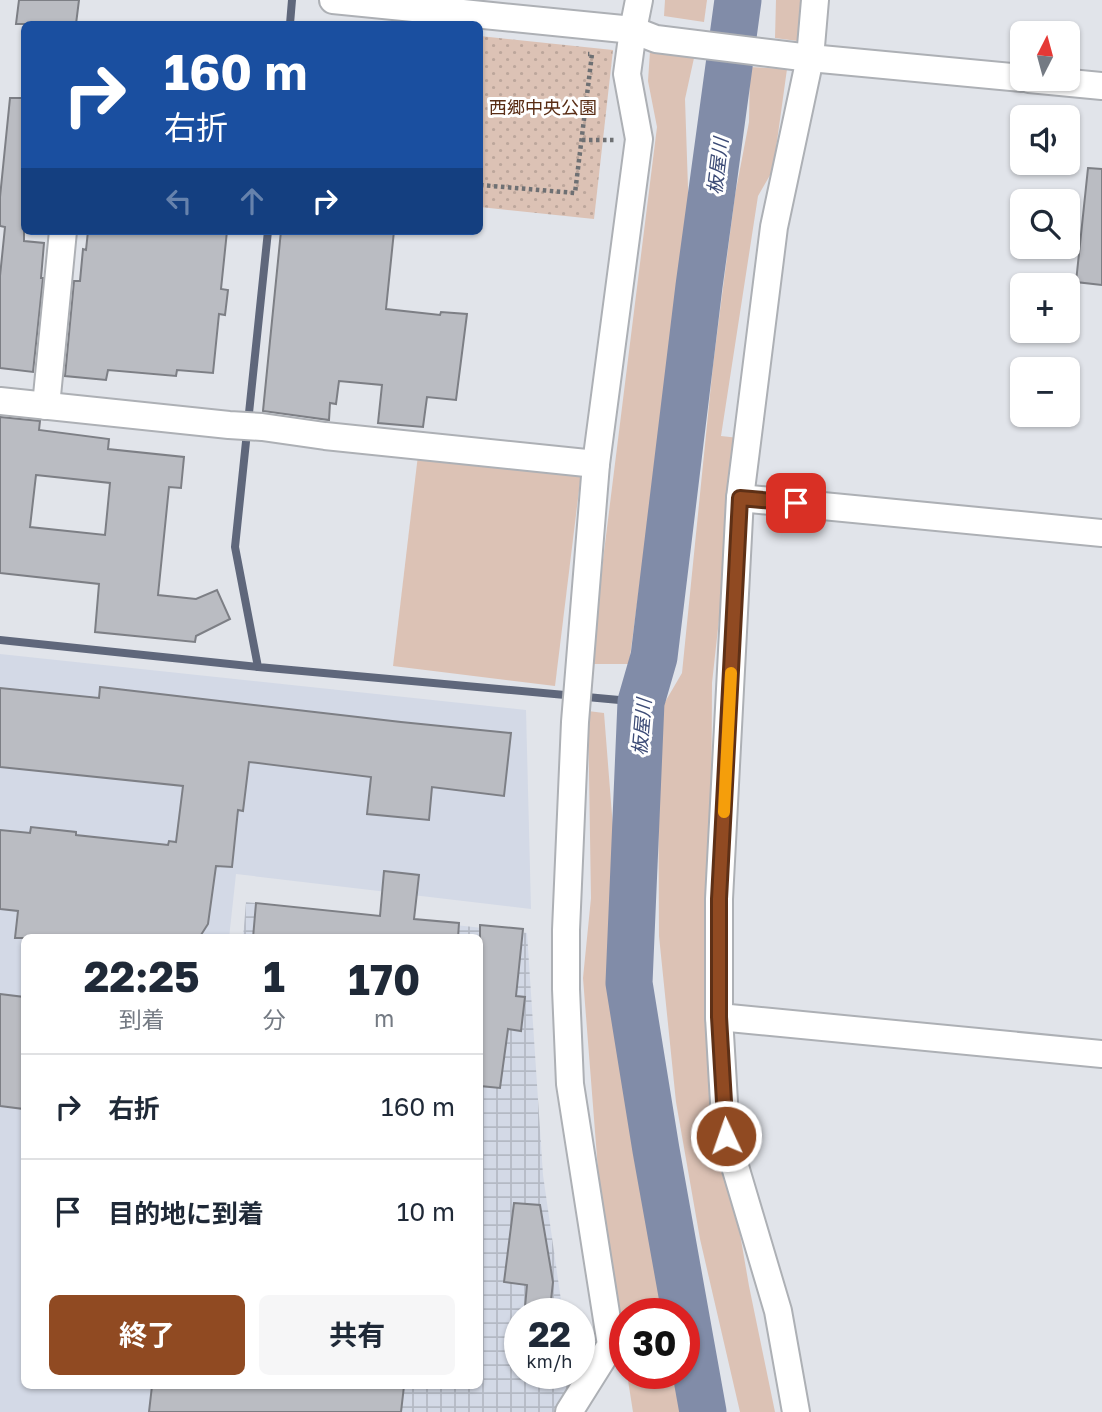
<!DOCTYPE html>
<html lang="ja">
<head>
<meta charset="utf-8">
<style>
  body { margin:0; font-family:"Golos Text","Noto Sans JP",sans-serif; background:#f6f6f7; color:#1f2937; height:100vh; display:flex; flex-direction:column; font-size:26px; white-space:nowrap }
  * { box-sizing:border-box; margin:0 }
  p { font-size:23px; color:#747a83 }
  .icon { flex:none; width:38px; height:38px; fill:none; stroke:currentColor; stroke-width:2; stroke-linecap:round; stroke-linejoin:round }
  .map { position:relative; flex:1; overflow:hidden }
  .sheet { position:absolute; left:21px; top:934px; width:462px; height:455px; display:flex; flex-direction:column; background:#fff; border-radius:10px; box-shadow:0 2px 5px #0004 }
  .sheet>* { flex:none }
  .banner { position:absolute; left:21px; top:21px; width:462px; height:214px; border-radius:10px; box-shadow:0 2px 5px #0004; background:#1a4fa0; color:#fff; overflow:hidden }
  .needle { width:46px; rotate:6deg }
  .tools { position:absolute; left:1010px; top:21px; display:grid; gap:14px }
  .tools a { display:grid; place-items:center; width:70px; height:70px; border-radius:10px; background:#fff; box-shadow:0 2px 5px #0004; font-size:35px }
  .speed { position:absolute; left:504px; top:1298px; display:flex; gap:14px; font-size:35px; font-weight:700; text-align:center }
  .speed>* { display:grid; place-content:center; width:91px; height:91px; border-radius:50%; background:#fff; box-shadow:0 2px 5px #0004; line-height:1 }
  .speed small { font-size:18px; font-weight:400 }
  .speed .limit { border:10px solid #d22; background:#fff; color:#111 }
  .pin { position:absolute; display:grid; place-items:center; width:60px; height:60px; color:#fff; margin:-30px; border-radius:14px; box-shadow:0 4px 10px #0006 }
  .me { position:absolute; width:77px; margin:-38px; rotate:357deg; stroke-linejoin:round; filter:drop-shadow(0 0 5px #0008) }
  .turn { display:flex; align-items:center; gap:24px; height:147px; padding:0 28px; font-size:32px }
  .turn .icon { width:91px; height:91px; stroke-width:2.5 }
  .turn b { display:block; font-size:49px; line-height:60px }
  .lanes { display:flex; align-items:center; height:66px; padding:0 28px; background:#0003; justify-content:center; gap:35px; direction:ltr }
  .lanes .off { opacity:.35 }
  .eta { display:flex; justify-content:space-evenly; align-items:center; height:119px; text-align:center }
  .eta b { font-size:42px; font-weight:700; line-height:49px }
  .primary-button { display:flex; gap:14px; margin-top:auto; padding:14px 28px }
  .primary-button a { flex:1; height:80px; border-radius:10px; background:#904a22; color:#fff; font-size:28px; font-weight:700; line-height:80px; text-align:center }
  .primary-button a+a { background:#f6f6f7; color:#1f2937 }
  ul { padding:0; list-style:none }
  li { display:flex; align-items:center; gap:21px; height:105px; padding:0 28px; border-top:2px solid #e0e1e3 }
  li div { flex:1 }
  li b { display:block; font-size:26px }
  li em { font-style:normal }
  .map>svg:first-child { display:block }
</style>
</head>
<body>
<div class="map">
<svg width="1102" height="1412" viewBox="0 0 1102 1412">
  <defs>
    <pattern id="industrial-grid" width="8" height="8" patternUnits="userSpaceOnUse" patternTransform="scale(1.75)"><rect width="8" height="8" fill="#d3d9e6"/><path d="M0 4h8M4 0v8" fill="none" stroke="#b4b9c4"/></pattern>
    <pattern id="park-dots" width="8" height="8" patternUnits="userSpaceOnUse" patternTransform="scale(1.75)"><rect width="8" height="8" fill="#dcc2b5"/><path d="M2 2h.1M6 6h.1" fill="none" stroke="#bca69b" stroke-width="1.8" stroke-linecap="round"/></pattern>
  </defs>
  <rect width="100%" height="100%" fill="#e1e4ea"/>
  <path fill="#d3d9e6" d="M 0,654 L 526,710 L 531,909 L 236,874 L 229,938 L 24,938 L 24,1386 L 184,1386 L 182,1412 L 0,1412 Z"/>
  <path fill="url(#industrial-grid)" d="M 246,902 L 527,933 L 543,1175 L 563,1314 L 520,1314 L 520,1374 L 572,1374 L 575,1394 L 562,1412 L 197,1412 L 200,1386 L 480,1386 L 480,938 L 243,938 Z"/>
  <g fill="#dcc2b5">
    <path d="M 665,0 L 707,0 L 704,22 L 664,16 Z"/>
    <path d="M 776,0 L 804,0 L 798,41 L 775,38 Z"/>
    <path d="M 650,51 L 694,58 L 685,99 L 689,217 L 629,664 L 590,664 L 657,127 L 648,81 Z"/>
    <path d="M 750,67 L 787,69 L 773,170 L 758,196 L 721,436 L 739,438 L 712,683 L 711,858 L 717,1101 L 749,1286 L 775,1412 L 740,1412 L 700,1239 L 676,1102 L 659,936 L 658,714 L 682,673 L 713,365 L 735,195 L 749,122 Z"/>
    <path d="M 418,455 L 581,474 L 555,686 L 393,666 Z"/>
    <path d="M 588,711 L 604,713 L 640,1172 L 671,1314 L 625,1314 L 625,1360 L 602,1221 L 583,978 L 591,898 Z"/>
    <path d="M 627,1374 L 684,1374 L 688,1412 L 633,1412 Z"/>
  </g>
  <path fill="url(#park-dots)" d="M 480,36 L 613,50 L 594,219 L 480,207 Z"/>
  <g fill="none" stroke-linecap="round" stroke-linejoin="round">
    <g stroke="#5f677b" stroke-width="8">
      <path d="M 290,24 L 292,0"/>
      <path d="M 268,231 L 235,547 L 258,667 L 641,702"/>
      <path d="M 0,640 L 258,667"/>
    </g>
    <path stroke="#818ca8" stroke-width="47" d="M 703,1412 L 656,1150 L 629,983 L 641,702 L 654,657 L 699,286 L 738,0"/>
  </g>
  <g fill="#babcc2" stroke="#7d7f85" stroke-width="2" fill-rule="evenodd">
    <path d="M 19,0 L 79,0 L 76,24 L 16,24 Z"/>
    <path d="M 10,98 L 24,98 L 24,241 L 44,243 L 41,278 L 43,278 L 33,372 L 0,368 L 0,276 L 5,227 L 0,226 L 0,197 Z"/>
    <path d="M 1088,168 L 1102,169 L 1102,285 L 1076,282 Z"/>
    <path d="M 88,231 L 227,231 L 221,289 L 228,290 L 225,315 L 219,314 L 213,373 L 177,370 L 176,376 L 108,370 L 106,380 L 65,376 L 74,281 L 80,281 L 83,249 L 86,250 Z"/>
    <path d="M 281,231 L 394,231 L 386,309 L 440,315 L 441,312 L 467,314 L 456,400 L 427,397 L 423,427 L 378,423 L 382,385 L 339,381 L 336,404 L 330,403 L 329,420 L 263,411 Z"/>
    <path d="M 0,417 L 40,421 L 39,430 L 109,439 L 108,449 L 184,457 L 181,488 L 169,487 L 158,595 L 196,599 L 217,590 L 230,619 L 196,636 L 195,642 L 95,632 L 99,584 L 0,573 ZM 36,475 L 110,483 L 105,535 L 30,527 Z"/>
    <path d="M 100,687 L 401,722 L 511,733 L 504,796 L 432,787 L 429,820 L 367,814 L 371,777 L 249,762 L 243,811 L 238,810 L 232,867 L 216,866 L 208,924 L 199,938 L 15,938 L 18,911 L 0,909 L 0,830 L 30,833 L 31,827 L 76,832 L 76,835 L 168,845 L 169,841 L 176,842 L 183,786 L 0,767 L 0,688 L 99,698 Z"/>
    <path d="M 384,871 L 419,875 L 414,919 L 459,923 L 458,938 L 253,938 L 256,903 L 380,916 Z"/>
    <path d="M 480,925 L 523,929 L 516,996 L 525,997 L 521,1031 L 508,1029 L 500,1088 L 480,1086 Z"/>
    <path d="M 0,994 L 24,997 L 24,1109 L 0,1106 Z"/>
    <path d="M 514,1203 L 540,1205 L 553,1282 L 550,1309 L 525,1307 L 527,1285 L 504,1282 Z"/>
    <path d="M 152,1386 L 404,1386 L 401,1412 L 149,1412 Z"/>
  </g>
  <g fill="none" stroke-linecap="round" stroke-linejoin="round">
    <defs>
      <g id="minor">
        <path d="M 333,0 L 633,30 L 656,39 L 810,58 L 1022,78"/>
        <path d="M 1029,79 L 1102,86"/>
        <path d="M 0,401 L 229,425 L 262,427 L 325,436 L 596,464"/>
        <path d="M 46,406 L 63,231"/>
        <path d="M 740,498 L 1102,533"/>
        <path d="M 719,1017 L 1102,1054"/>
        <path d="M 569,1412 L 611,1345 L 570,1084 L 566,989 L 566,930 L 575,722 L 596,464 L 639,139 L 627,74 L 633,30 L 639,0"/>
        <path d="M 796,1412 L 778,1311 L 726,1136 L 719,1017 L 719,899 L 740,498 L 774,227 L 810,58 L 815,0"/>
      </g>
    </defs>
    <use href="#minor" stroke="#adb0b5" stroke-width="30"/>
    <g stroke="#6e7073" stroke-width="4.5" stroke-dasharray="3.5 3.5" stroke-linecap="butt">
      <path d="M 582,140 L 616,140"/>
      <path d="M 480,185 L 575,193 L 592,54 L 588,54"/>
    </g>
    <use href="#minor" stroke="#fff" stroke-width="26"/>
  </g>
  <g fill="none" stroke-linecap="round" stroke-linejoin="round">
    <defs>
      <path id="route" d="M 726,1136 L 719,1017 L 719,899 L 740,498 L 796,503"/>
    </defs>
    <use href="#route" stroke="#5e3016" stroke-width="18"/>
    <use href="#route" stroke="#904a22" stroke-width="12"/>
    <path stroke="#f59e0b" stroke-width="12" d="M 724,812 L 731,673"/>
  </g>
  <g text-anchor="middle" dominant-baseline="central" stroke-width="6" stroke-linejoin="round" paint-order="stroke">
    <g font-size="18" fill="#592d15" stroke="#fff">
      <text x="543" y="107">西郷中央公園</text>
    </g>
    <g font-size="19" font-style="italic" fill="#3d4c77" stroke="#fff">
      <text transform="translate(717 166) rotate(-83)">板屋川</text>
      <text transform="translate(641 727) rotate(-85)">板屋川</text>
    </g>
  </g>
</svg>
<div class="tools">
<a><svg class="needle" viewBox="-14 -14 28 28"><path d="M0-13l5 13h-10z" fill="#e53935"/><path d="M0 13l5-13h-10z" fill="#747a83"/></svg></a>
<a><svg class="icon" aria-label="sound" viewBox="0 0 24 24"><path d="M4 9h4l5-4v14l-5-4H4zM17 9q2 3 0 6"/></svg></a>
<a><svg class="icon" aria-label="search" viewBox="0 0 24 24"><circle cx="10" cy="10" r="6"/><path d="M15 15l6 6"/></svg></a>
<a>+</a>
<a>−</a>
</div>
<div class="speed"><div>22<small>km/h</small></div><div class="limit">30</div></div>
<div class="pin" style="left:796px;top:503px;background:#d93025"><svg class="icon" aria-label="arrive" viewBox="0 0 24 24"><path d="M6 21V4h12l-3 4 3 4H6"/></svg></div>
<svg class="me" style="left:726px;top:1136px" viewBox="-20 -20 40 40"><circle r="17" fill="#904a22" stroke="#fff" stroke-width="3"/><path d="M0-11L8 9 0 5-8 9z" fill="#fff"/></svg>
<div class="banner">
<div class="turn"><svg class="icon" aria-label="right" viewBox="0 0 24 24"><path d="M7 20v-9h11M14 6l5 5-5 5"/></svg><div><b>160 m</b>右折</div></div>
<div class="lanes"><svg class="icon off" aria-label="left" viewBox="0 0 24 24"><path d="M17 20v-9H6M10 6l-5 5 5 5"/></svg><svg class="icon off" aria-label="ahead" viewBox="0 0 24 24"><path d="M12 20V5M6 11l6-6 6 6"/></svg><svg class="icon" aria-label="right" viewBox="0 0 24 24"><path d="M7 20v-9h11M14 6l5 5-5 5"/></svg></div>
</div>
<section class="sheet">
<div class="eta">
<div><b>22:25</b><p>到着</p></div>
<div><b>1</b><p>分</p></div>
<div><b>170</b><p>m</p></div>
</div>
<ul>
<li><svg class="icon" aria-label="right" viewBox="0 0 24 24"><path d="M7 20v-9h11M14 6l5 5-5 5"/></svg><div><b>右折</b></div><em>160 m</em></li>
<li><svg class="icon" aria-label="arrive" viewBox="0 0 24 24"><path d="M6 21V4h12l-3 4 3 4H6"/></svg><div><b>目的地に到着</b></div><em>10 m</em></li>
</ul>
<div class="primary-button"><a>終了</a><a>共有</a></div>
</section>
</div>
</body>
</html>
